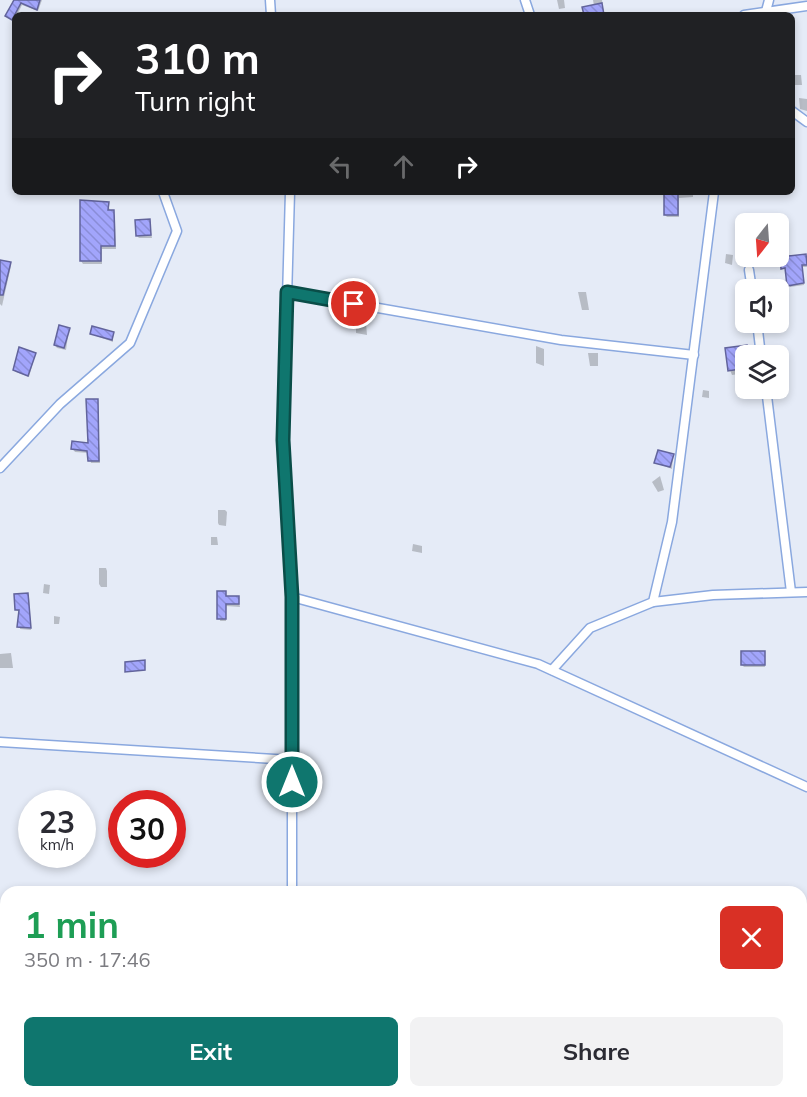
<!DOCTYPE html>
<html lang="en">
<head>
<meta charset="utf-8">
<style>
  body { margin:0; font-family:Mulish,sans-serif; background:#f2f2f3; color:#2b2b33; height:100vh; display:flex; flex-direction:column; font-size:22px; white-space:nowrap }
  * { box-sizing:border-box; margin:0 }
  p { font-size:20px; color:#7c7c81 }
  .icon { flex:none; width:33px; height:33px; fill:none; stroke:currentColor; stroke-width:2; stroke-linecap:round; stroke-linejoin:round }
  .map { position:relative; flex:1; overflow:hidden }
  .sheet { position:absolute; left:0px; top:886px; width:807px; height:212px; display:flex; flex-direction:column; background:#fff; border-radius:18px 18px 0 0; box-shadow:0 3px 9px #0003 }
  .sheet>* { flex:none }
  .top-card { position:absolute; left:12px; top:12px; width:783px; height:183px; border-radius:9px; box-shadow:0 3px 9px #0003; background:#202124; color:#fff; overflow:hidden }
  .needle { width:39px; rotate:197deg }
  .fabs { position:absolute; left:735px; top:213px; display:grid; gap:12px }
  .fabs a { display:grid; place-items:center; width:54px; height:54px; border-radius:9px; background:#fff; box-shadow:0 3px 9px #0003; font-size:30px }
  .speed { position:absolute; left:18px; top:790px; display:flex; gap:12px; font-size:30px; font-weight:700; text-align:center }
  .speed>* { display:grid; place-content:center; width:78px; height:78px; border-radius:50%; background:#fff; box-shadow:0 3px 9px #0003; line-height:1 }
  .speed small { font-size:15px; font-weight:400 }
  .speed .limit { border:9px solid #d22; background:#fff; color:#111 }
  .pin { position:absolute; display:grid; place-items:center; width:51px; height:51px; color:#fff; margin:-26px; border:3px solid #fff; border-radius:50%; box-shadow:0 2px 6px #0007 }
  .me { position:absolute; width:66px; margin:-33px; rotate:0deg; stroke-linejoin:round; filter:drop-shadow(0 0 4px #0008) }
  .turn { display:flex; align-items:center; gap:21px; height:126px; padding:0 24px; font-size:27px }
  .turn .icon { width:78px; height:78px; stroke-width:2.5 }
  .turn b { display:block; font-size:42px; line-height:51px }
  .lanes { display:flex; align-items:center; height:57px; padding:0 24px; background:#0003; justify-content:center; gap:30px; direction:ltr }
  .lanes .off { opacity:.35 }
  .round { display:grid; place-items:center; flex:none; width:63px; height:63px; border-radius:9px; background:#f2f2f3 }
  .summary { display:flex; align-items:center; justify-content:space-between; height:102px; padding:0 24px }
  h1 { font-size:36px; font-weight:700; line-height:45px; color:#1e9e55 }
  .button { display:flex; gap:12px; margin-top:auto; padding:12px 24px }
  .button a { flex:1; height:69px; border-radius:9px; background:#0f766e; color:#fff; font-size:24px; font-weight:700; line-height:69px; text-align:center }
  .button a+a { background:#f2f2f3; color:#2b2b33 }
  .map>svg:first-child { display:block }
</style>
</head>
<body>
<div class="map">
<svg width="807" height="1097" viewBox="0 0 807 1097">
  <defs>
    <pattern id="building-back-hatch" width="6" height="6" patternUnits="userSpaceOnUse" patternTransform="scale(1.5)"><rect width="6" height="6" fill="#a2a5fb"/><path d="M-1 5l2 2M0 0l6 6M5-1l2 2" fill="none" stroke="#8a8dd7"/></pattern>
  </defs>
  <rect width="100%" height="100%" fill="#e5ebf7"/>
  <g fill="#0003">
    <path d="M 13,0 L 42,0 L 38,11 L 22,5 L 14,21 L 7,16 Z"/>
    <path d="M 557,0 L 564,0 L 565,8 L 559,9 Z"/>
    <path d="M 593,0 L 602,0 L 604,15 L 585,15 L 594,6 Z"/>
    <path d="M 792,75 L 801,75 L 802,85 L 792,85 Z"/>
    <path d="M 799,98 L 807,99 L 807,111 L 800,109 Z"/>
    <path d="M 665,192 L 693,192 L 693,197 L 679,198 L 679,217 L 667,217 L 665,215 Z"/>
    <path d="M 108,204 L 110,211 L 115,215 L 116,249 L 102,249 L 102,264 L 83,264 L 81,261 Z"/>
    <path d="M 149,221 L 152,238 L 139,238 L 137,236 Z"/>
    <path d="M 726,254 L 733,255 L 732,265 L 725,263 Z"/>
    <path d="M 805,255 L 807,267 L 802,267 L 804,285 L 790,287 L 787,270 L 783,268 Z"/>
    <path d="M 0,261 L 11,266 L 2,306 L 0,304 Z"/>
    <path d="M 578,292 L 586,292 L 589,310 L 582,310 Z"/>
    <path d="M 356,321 L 366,323 L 367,335 L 356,333 Z"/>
    <path d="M 69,329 L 66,350 L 57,348 L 55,345 Z"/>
    <path d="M 113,333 L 113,342 L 91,334 Z"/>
    <path d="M 536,346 L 544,349 L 544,366 L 536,363 Z"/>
    <path d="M 746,347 L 749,356 L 746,356 L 746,373 L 732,375 L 730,370 Z"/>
    <path d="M 588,353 L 598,353 L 598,366 L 590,366 Z"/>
    <path d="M 35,355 L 29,377 L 16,372 L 14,370 Z"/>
    <path d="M 748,388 L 757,388 L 758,394 L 750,395 Z"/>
    <path d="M 703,390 L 709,391 L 709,398 L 702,397 Z"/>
    <path d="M 97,401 L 100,463 L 91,463 L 89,453 L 75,452 L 73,449 L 89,444 Z"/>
    <path d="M 673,455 L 672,469 L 656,463 Z"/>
    <path d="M 660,476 L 664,490 L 658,492 L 652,482 Z"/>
    <path d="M 218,510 L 225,510 L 227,512 L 226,526 L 219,525 L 218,523 Z"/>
    <path d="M 211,537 L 217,537 L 218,545 L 211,545 Z"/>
    <path d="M 413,544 L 422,546 L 422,553 L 412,551 Z"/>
    <path d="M 99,568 L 106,568 L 107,571 L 107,587 L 101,587 L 99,584 Z"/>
    <path d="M 44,584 L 50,585 L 49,594 L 43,593 Z"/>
    <path d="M 225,593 L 226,597 L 238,598 L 240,607 L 226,606 L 226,621 L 220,621 Z"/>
    <path d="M 28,595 L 29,597 L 31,630 L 20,629 L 20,612 L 16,610 Z"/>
    <path d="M 54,616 L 60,617 L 59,624 L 54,624 Z"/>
    <path d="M 11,653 L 13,668 L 0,668 L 0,654 Z"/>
    <path d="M 764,653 L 765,667 L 744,667 L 742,665 Z"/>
  </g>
  <g fill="url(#building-back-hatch)" stroke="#62649c" stroke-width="1.5">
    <path d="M 14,0 L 40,0 L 37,10 L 21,3 L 12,20 L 5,16 Z"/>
    <path d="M 602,3 L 604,15 L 584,15 L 582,7 Z"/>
    <rect x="664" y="192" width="14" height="23"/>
    <path d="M 80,200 L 109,202 L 108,210 L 114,210 L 115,246 L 101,246 L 101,261 L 80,261 Z"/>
    <path d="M 150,219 L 151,235 L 136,236 L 135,220 Z"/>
    <path d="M 806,254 L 807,265 L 802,265 L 804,283 L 787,286 L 785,268 L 781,269 L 780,257 Z"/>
    <path d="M 0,260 L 11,262 L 3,295 L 0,295 Z"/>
    <path d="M 59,325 L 70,328 L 64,348 L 54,345 Z"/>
    <path d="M 92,326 L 114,332 L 112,340 L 90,334 Z"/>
    <path d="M 747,345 L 746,368 L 728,371 L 725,348 Z"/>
    <path d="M 19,347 L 36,353 L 28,376 L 13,370 Z"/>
    <path d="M 86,399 L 98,399 L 99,461 L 88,461 L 87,451 L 71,449 L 72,441 L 88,443 Z"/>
    <path d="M 658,450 L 674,454 L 670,467 L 654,463 Z"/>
    <path d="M 217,591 L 226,591 L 226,596 L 239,596 L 239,604 L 226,604 L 226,619 L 217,619 Z"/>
    <path d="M 28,593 L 31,628 L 17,627 L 19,610 L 15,610 L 14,594 Z"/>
    <rect x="741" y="651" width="24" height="14"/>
    <path d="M 145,660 L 145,670 L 125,672 L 125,662 Z"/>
  </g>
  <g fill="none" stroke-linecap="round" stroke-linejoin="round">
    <defs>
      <g id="minor">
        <path d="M 270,0 L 271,15"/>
        <path d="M 525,0 L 530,15"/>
        <path d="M 744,15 L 807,6"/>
        <path d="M 765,15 L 769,0"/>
        <path d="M 792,111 L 807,122"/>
        <path d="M 290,192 L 283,440 L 292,597 L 292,892"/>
        <path d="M 749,270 L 752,290"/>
        <path d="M 287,292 L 561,340 L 694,355"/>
        <path d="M 757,322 L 761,356"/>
        <path d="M 766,388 L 791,592"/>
        <path d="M 0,468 L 60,404 L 130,343 L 177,231 L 163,192"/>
        <path d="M 292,597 L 538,664 L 807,787"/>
        <path d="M 653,602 L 713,595 L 807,592"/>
        <path d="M 552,670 L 590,628 L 653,602 L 672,522 L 714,192"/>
        <path d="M 0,742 L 292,760"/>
        <path d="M 288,1097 L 288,1092"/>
      </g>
    </defs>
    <use href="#minor" stroke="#8aa8df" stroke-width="11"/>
    <use href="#minor" stroke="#fff" stroke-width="8"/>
  </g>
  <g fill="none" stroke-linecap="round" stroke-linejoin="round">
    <defs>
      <path id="route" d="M 292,782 L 292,597 L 283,440 L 287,292 L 354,304"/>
    </defs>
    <use href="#route" stroke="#0a4d48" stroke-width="15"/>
    <use href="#route" stroke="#0f766e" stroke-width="10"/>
  </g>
</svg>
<div class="fabs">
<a><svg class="needle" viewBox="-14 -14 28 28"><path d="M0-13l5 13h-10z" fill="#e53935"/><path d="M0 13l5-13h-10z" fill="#7c7c81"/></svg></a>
<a><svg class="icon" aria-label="sound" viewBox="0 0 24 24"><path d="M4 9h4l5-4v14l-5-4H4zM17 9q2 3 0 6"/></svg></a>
<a><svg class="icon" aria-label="layers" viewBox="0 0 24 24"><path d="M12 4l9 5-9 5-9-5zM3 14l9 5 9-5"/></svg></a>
</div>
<div class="speed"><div>23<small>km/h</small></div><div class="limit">30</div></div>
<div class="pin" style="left:354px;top:304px;background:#d93025"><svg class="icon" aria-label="arrive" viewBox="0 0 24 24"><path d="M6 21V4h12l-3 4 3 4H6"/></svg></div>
<svg class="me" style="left:292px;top:782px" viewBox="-20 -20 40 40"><circle r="17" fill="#0f766e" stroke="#fff" stroke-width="3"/><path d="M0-11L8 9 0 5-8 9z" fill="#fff"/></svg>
<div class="top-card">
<div class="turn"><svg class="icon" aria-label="right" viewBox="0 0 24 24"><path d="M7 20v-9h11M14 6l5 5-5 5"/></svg><div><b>310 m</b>Turn right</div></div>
<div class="lanes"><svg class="icon off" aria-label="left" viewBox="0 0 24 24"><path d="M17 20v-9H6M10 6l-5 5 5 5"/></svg><svg class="icon off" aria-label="ahead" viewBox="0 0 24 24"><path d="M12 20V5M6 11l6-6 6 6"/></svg><svg class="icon" aria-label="right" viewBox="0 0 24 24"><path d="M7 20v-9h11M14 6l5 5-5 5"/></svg></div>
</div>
<section class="sheet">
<div class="summary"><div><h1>1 min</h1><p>350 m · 17:46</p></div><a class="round" style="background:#d93025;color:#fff"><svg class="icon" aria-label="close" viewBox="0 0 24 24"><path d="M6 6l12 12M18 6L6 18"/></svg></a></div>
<div class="button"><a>Exit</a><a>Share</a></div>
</section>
</div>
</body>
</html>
